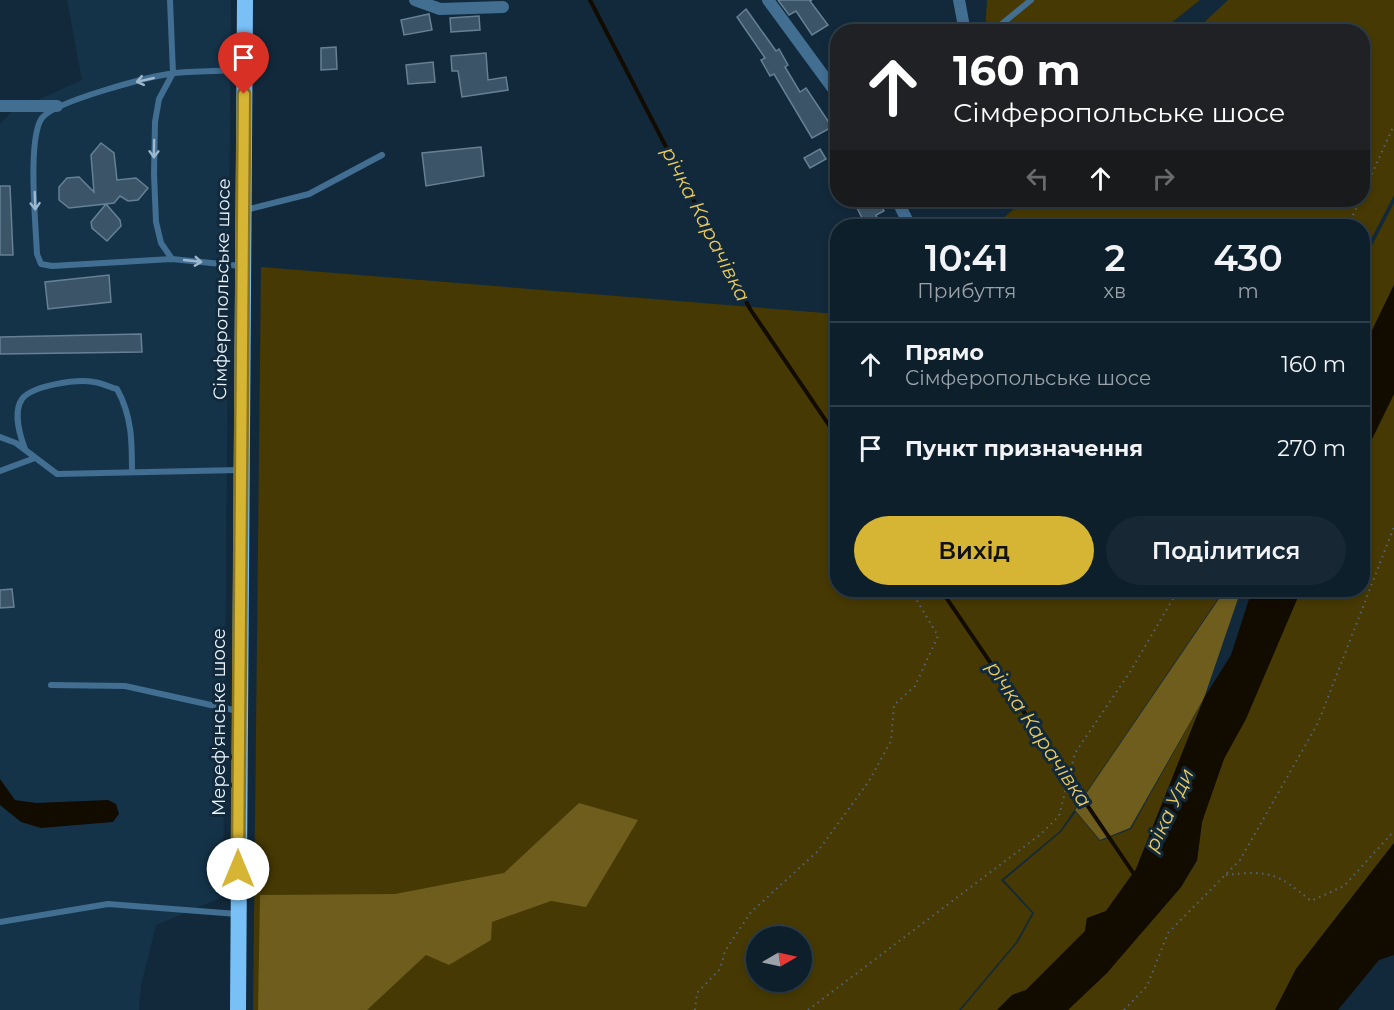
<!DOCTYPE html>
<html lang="uk">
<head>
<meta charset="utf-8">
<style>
  body { margin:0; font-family:Montserrat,sans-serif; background:#172734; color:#f1f3f6; height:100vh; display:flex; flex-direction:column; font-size:22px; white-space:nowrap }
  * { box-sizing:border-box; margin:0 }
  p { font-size:20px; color:#9ba2a9 }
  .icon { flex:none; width:33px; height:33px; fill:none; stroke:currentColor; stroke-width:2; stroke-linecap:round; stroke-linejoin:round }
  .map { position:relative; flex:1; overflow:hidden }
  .panel { position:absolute; left:830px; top:219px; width:540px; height:378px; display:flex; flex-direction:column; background:#0e1f2c; border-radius:24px; box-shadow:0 3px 9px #0003,0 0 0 2px #2e3d48 }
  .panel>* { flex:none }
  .hud { position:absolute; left:830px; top:24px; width:540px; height:183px; border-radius:24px; box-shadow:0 3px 9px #0003,0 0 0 2px #2e3d48; background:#202124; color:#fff; overflow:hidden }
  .needle { width:39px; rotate:81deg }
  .buttons { position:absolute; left:746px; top:926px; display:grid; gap:12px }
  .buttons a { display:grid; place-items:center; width:66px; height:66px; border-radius:50%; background:#0e1f2c; box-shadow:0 3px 9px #0003,0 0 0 2px #2e3d48; font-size:30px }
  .pin { position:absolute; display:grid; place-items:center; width:51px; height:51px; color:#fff; margin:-62px -26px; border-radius:50% 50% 50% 0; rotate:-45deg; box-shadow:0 0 6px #0007 }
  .pin .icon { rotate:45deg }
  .me { position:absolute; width:66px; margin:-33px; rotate:0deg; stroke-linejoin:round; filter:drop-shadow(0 0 4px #0008) }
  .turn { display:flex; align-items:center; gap:21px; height:126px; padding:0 24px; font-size:27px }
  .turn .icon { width:78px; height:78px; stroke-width:2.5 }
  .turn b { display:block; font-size:42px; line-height:51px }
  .lanes { display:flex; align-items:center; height:57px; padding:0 24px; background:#0003; justify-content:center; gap:30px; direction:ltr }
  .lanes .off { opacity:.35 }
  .eta { display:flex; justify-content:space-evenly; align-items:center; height:102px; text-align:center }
  .eta b { font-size:36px; font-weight:600; line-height:42px }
  .action { display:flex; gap:12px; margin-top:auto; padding:12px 24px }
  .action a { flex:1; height:69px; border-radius:36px; background:#d6b534; color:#111; font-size:24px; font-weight:600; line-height:69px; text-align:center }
  .action a+a { background:#172734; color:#f1f3f6 }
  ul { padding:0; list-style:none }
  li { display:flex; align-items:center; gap:18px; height:84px; padding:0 24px; border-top:2px solid #2e3d48 }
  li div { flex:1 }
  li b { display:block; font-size:22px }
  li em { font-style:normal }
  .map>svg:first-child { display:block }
</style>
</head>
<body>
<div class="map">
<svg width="1394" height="1010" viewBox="0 0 1394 1010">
  <rect width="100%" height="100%" fill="#12293b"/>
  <path fill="#143349" d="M 67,0 L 231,0 L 223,897 L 156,925 L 141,985 L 139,1010 L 0,1010 L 0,125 L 11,112 L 82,80 Z"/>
  <g fill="#463903" fill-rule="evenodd">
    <path d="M 987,0 L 1200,0 L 1161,31 L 985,32 Z"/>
    <path d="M 1228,0 L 1394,0 L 1394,195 L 1362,257 L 1362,226 L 995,226 L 1023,200 L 1362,200 L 1362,32 L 1195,31 Z"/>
    <path d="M 1394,203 L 1394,285 L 1362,351 L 1362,265 Z"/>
    <path d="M 261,267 L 837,314 L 837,590 L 1224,590 L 1060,831 L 1001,880 L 1032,913 L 1016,942 L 959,1010 L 253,1010 ZM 756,936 L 801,936 L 801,981 L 756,981 Z"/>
    <path d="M 1394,394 L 1394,843 L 1296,969 L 1275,1010 L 1063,1010 L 1144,930 L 1181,887 L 1197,861 L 1202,822 L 1217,766 L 1262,678 L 1301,590 L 1362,590 L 1362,460 Z"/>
    <path d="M 1204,698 L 1136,869 L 1106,911 L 1087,918 L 1085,931 L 1026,990 L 1012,995 L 997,1010 L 961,1010 L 1018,942 L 1034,913 L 1004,880 L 1061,832 L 1076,812 L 1100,841 L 1131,829 Z"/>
  </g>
  <g fill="#6e5d1d">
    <path d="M 1225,590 L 1241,590 L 1204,698 L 1130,828 L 1100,840 L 1075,810 Z"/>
    <path d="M 579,803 L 638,820 L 586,907 L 551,901 L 492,922 L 491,940 L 449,965 L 426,955 L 367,1010 L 258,1010 L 260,895 L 395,894 L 504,873 Z"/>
  </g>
  <g fill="#120b00">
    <path d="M 1394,285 L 1394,394 L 1362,459 L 1362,351 Z"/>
    <path d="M 1252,590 L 1301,590 L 1246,719 L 1224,759 L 1202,822 L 1197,860 L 1181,887 L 1107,973 L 1068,1010 L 997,1010 L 1012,995 L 1026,990 L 1085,931 L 1087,918 L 1106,911 L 1136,869 L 1204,698 L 1231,655 Z"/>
    <path d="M 0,779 L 15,800 L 36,803 L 108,800 L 116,804 L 119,814 L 113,822 L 41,828 L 21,822 L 0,805 Z"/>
    <path d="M 1394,843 L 1394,955 L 1379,960 L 1338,1010 L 1275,1010 L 1296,969 Z"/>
  </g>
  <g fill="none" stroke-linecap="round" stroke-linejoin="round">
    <g stroke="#120b00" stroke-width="4">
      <path d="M 590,0 L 750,309 L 837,437"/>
      <path d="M 941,590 L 1136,877"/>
    </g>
  </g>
  <g fill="#3b5467" stroke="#668095" stroke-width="1.5">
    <path d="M 778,0 L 812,0 L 810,1 L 828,25 L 812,35 L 796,11 L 789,15 Z"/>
    <path d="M 746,9 L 776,51 L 779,49 L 788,65 L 785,67 L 800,92 L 806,88 L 832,127 L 812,138 L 774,74 L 770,76 L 761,60 L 765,58 L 737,17 Z"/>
    <path d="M 429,14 L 432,30 L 404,35 L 401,20 Z"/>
    <path d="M 479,16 L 480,30 L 451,32 L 450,18 Z"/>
    <path d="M 336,47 L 337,69 L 321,70 L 321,48 Z"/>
    <path d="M 486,53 L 488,80 L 506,77 L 508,90 L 462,97 L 458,71 L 452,71 L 451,56 Z"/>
    <path d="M 433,62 L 435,82 L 408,84 L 406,65 Z"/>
    <path d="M 101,143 L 114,153 L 117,180 L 136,178 L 148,188 L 138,200 L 128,201 L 120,196 L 114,203 L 106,204 L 120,220 L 121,226 L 107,241 L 92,228 L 91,222 L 106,204 L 69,208 L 59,200 L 59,187 L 67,178 L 79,177 L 94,192 L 91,155 Z"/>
    <path d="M 481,147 L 484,176 L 426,186 L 422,153 Z"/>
    <path d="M 820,149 L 826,159 L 810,168 L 804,158 Z"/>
    <path d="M 0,186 L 10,186 L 13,255 L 0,255 Z"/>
    <path d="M 878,200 L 884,211 L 876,215 L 880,226 L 866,226 L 857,208 Z"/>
    <path d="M 109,275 L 111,302 L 48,309 L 45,282 Z"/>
    <path d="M 141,334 L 142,352 L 0,354 L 0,337 Z"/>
    <path d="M 12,589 L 14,607 L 0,608 L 0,590 Z"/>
  </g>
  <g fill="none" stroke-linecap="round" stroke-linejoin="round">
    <g stroke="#536675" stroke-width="2" stroke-dasharray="1.5 4.5" stroke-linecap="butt">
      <path d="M 1362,196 L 1394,125"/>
      <path d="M 1348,226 L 1360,200"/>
      <path d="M 1226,875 C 1270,870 1277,873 1311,901 L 1344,886 L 1394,831"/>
      <path d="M 695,1010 L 697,993 L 720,969 L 725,951 L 751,912 L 818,851 L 869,781 L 891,741 L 894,705 L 915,686 L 938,636 L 916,599 L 917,590"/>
      <path d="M 808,1010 L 1041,834 L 1059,816 L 1075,753 L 1130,672 L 1178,590"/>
      <path d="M 1124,1010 L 1147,986 L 1168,933 L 1240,860 L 1318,723 L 1394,527"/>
    </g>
    <g stroke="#416e91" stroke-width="6">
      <path d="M 170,0 L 173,73 L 159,99 L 155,122 L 154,174 L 156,222 L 161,243 L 172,259"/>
      <path d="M 992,32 L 1031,0"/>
      <path d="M 246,210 L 309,194 L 382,155"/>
      <path d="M 241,266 L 172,259 L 52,266 L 41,264 L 37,254 C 36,227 27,138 42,118 C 55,101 151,76 175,73 C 198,71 221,71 244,70"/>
      <path d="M 0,437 L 16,443 L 57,474 L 239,470"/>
      <path d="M 25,449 C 20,436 13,412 22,399 C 33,385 77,379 94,382 C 102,383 109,387 117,389 C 132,416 132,442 132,472"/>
      <path d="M 0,471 L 35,458"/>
      <path d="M 51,685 L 125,686 L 238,711"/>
      <path d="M 0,922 L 108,904 L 237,914"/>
    </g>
    <g stroke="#416e91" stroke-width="12">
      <path d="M 415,0 L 440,9 L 503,7"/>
      <path d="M 768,0 L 837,94"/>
      <path d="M 959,0 L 965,32"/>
      <path d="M 0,106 L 57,106"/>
      <path d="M 897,200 L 910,226"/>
    </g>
    <path stroke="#78c0f6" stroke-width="16" d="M 238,1010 L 245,0"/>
  </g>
  <defs><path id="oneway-shaft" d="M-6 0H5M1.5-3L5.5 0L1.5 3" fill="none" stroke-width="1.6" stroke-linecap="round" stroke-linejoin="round" transform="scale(1.5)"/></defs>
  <g stroke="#9db8cc">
    <use href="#oneway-shaft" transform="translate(145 80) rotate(167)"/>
    <use href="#oneway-shaft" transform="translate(154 149) rotate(91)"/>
    <use href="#oneway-shaft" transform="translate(35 201) rotate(88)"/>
    <use href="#oneway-shaft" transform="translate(193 261) rotate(6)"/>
  </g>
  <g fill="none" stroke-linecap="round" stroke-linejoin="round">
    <defs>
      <path id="route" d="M 238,869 L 244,94"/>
    </defs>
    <use href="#route" stroke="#8b7622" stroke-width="15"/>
    <use href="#route" stroke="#d6b534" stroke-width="10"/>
  </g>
  <g text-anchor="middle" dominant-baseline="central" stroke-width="6" stroke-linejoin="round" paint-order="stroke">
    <g font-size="18" fill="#e9f4fd" stroke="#12293b">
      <text transform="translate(222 289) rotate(-89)">Сімферопольське шосе</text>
      <text transform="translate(219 722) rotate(-90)">Мереф'янське шосе</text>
    </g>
    <g font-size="20" font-style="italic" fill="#ebcb5c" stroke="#12293b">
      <text transform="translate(706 224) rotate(63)">річка Карачівка</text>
      <text transform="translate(1039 734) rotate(56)">річка Карачівка</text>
      <text transform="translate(1169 810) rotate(-65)">ріка Уди</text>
    </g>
  </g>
</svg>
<div class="buttons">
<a><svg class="needle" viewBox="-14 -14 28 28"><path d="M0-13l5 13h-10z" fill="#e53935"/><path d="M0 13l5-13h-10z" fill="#9ba2a9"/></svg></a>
</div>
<div class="pin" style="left:244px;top:94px;background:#d93025"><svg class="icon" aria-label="arrive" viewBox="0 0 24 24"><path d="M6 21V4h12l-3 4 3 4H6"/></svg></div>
<svg class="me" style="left:238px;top:869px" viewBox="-20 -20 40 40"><circle r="19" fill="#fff"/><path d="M0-13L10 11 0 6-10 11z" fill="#d6b534"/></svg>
<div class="hud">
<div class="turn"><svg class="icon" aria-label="ahead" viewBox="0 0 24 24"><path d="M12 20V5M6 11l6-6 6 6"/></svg><div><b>160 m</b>Сімферопольське шосе</div></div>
<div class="lanes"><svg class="icon off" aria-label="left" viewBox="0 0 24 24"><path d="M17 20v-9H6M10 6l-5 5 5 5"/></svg><svg class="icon" aria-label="ahead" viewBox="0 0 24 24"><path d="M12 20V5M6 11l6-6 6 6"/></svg><svg class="icon off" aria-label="right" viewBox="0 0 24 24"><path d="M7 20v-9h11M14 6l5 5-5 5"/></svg></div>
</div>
<section class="panel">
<div class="eta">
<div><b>10:41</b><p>Прибуття</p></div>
<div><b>2</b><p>хв</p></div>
<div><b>430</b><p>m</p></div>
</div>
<ul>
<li><svg class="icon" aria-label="ahead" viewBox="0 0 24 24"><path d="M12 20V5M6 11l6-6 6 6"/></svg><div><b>Прямо</b><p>Сімферопольське шосе</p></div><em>160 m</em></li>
<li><svg class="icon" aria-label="arrive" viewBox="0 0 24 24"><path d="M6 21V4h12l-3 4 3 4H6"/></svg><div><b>Пункт призначення</b></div><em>270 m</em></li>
</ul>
<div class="action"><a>Вихід</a><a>Поділитися</a></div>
</section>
</div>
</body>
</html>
